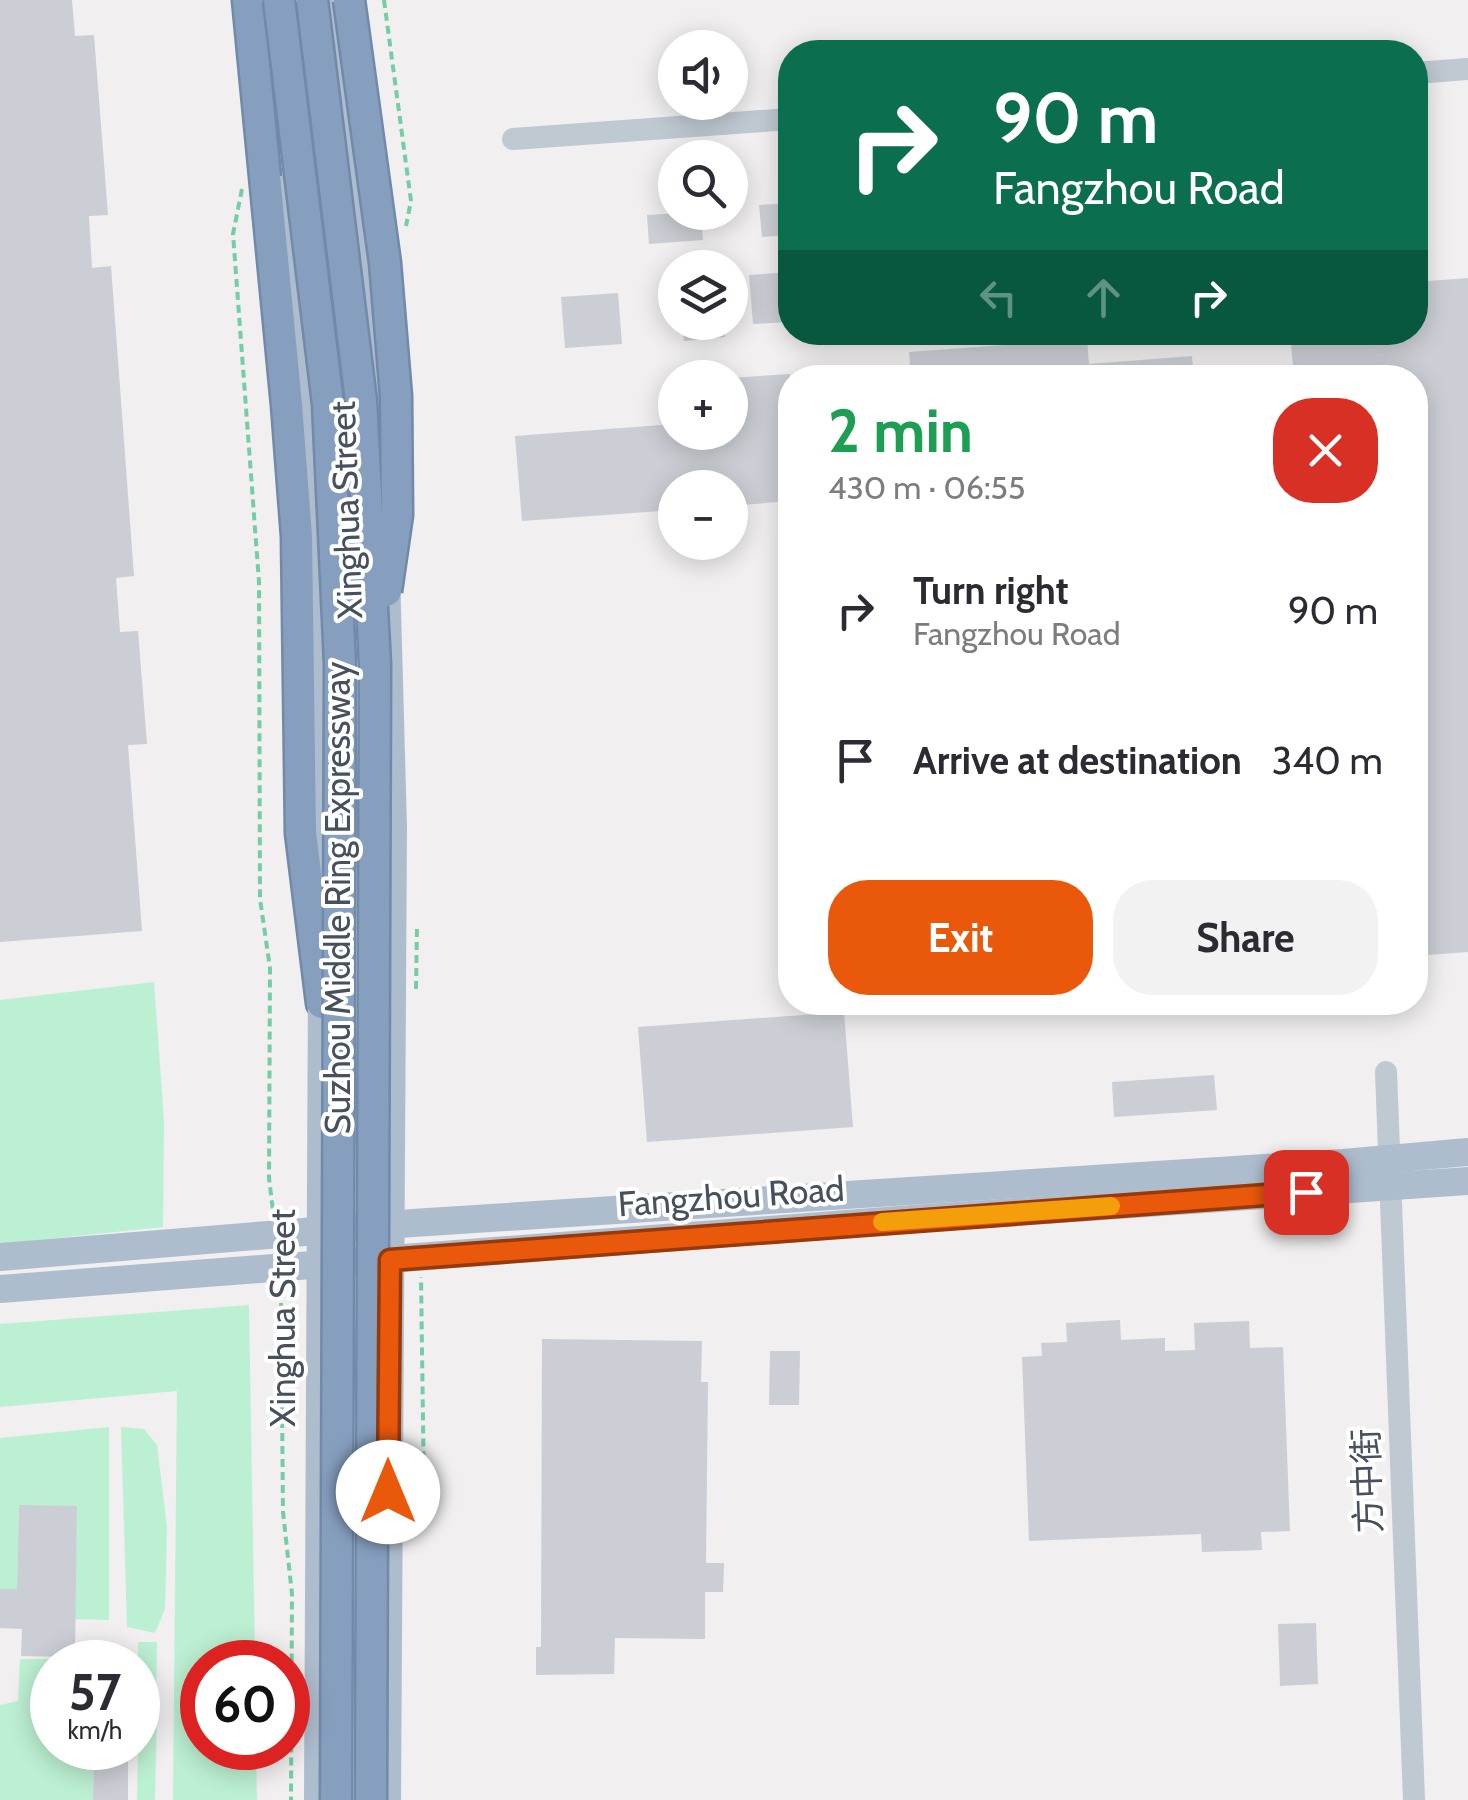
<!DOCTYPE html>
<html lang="en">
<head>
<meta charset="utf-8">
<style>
  body { margin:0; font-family:Cabin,"Noto Sans SC",sans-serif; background:#f2f2f3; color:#2b2b33; height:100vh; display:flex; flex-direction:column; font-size:38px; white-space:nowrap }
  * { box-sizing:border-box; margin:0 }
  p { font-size:32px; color:#7c7c81 }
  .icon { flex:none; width:55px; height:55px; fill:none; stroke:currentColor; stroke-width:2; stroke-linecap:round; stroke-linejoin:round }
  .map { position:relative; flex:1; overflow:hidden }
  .side { position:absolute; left:778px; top:365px; width:650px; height:650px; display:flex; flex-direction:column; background:#fff; border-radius:40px; box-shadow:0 5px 25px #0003 }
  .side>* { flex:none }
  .banner { position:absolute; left:778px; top:40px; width:650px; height:305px; border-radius:40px; box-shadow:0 5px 25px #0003; background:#0b6e4f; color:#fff; overflow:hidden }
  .tools { position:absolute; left:658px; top:30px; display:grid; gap:20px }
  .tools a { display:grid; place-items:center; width:90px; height:90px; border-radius:50%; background:#fff; box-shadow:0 5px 25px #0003; font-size:50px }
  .speed { position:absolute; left:30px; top:1640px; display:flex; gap:20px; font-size:50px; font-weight:700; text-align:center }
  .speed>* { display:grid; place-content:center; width:130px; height:130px; border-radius:50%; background:#fff; box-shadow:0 5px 25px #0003; line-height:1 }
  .speed small { font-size:25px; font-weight:400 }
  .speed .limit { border:15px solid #d22; background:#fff; color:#111 }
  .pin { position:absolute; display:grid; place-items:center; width:85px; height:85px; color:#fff; margin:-42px; border-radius:20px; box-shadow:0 5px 15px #0006 }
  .me { position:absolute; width:110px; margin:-55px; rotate:0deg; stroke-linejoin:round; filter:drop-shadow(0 0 8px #0008) }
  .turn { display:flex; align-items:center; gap:35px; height:210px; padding:0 50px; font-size:45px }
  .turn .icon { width:130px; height:130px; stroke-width:2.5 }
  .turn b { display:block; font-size:70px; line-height:85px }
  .lanes { display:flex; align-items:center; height:95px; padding:0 50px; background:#0003; justify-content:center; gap:50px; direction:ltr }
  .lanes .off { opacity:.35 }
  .round { display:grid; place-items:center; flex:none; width:105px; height:105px; border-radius:40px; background:#f2f2f3 }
  .head { display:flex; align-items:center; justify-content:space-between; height:170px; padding:0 50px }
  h1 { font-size:60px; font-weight:700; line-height:75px; color:#1e9e55 }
  .cta { display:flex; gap:20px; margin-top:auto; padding:20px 50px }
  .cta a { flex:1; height:115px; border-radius:40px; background:#ea580c; color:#fff; font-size:40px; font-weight:700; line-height:115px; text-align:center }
  .cta a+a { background:#f2f2f3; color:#2b2b33 }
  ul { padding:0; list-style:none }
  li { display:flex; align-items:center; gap:30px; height:150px; padding:0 50px }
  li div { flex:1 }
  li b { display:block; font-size:38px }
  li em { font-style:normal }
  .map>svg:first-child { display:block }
</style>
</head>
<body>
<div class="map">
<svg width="1468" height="1800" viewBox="0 0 1468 1800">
  <rect width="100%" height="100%" fill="#f1efef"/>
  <g fill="#bcf0d2">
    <path d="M 154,982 L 164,1121 L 163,1227 L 0,1244 L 0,1000 Z"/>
    <path d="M 249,1305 L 255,1662 L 202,1662 L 202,1748 L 256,1748 L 257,1800 L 173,1800 L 177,1391 L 0,1407 L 0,1324 Z"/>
    <path d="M 109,1427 L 109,1620 L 75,1619 L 77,1506 L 19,1506 L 17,1589 L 0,1589 L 0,1438 Z"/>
    <path d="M 121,1427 L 144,1429 L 157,1445 L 167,1527 L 165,1609 L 155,1633 L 127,1627 Z"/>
    <path d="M 138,1642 L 157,1642 L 156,1700 L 138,1700 Z"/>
    <path d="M 20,1659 L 94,1659 L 94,1662 L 52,1662 L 52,1748 L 94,1748 L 93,1800 L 0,1800 L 0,1705 L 18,1701 Z"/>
    <path d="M 139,1709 L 157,1710 L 155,1800 L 137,1800 Z"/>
  </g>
  <g fill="#cbced4">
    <path d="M 0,0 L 72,0 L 75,36 L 94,35 L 108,215 L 89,216 L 92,268 L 111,266 L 134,576 L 116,578 L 120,632 L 138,631 L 147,744 L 128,745 L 142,931 L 0,942 Z"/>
    <path d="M 790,203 L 790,235 L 762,237 L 759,205 Z"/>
    <path d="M 701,212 L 703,240 L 649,244 L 647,215 Z"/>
    <path d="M 790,272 L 790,322 L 753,324 L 749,275 Z"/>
    <path d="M 1468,278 L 1468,952 L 1415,956 L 1415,378 L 1294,378 L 1290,332 L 1415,332 L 1415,282 Z"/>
    <path d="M 618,293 L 622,344 L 565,348 L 561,297 Z"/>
    <path d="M 682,322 L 724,322 L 725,337 L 684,341 Z"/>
    <path d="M 1087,339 L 1089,364 L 1192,356 L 1194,378 L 911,378 L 909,352 Z"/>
    <path d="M 790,374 L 790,501 L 730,506 L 730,488 L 675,488 L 675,510 L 522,521 L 515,436 L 675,424 L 675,432 L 730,432 L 730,378 Z"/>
    <path d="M 844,1012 L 853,1127 L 647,1142 L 638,1027 Z"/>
    <path d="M 1214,1075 L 1217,1110 L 1114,1117 L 1112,1082 Z"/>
    <path d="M 1120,1320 L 1121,1340 L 1165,1338 L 1165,1351 L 1195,1350 L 1194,1323 L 1249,1321 L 1250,1348 L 1283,1347 L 1290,1531 L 1261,1532 L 1262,1550 L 1202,1552 L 1201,1534 L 1029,1541 L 1022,1357 L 1042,1356 L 1041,1343 L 1067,1342 L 1066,1323 Z"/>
    <path d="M 542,1339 L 702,1341 L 701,1382 L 708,1382 L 706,1563 L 724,1563 L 723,1592 L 705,1592 L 705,1639 L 615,1638 L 614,1674 L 536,1675 L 536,1647 L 541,1647 Z"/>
    <path d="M 770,1351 L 800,1351 L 799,1405 L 769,1405 Z"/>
    <path d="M 19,1505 L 77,1506 L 75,1657 L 21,1656 L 22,1629 L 0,1628 L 0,1589 L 17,1589 Z"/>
    <path d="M 1316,1623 L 1318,1684 L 1280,1686 L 1278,1624 Z"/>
    <path d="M 94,1748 L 128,1748 L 128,1800 L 93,1800 Z"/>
  </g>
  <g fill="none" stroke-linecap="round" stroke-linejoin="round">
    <defs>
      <path id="highway" d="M 248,0 L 287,405 L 297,536 L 301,833 L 322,1003"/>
    </defs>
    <use href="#highway" stroke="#718aaa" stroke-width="35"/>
    <g stroke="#74cea5" stroke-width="4" stroke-dasharray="8 5" stroke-linecap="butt">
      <path d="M 384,0 L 411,201 L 406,226"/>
      <path d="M 242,189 L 233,234 L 259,582 L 260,899 L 270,968 L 269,1178 L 273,1211"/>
      <path d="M 416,989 L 417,929"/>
      <path d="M 281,1290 L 283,1512 L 292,1594 L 291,1800"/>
      <path d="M 413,1536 L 424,1493 L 421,1277"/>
    </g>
    <g stroke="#bfc9d1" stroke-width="22">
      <path d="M 1415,73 L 1468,69"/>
      <path d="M 513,139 L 790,119"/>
      <path d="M 1386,1072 L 1414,1800"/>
    </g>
    <g stroke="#aebdce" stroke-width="28">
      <path d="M 328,0 L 381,400 L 382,444"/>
      <path d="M 281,190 L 304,404 L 312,535 L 320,900"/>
      <path d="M 386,572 L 393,828 L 387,1800"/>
      <path d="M 0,1257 L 413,1223 L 1343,1163 L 1468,1152"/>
      <path d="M 0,1289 L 898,1220 L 1468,1181"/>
      <path d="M 318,1800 L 322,983"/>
    </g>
    <use href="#highway" stroke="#869fbf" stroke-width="30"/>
    <defs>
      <g id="highway-bridge">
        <path d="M 279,0 L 328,404 L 340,664 L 336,1800"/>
        <path d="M 312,0 L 361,401 L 375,664 L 371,1800"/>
        <path d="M 349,0 L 385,263 L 396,396 L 397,515 L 386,591"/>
      </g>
    </defs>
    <use href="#highway-bridge" stroke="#718aaa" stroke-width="35" stroke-linecap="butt"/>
    <use href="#highway-bridge" stroke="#869fbf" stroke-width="30"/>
  </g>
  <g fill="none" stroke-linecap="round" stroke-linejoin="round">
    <defs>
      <path id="route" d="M 388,1492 L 390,1260 L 1306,1192"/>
    </defs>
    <use href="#route" stroke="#983908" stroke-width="25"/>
    <use href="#route" stroke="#ea580c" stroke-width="18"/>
    <path stroke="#f59e0b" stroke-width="18" d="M 882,1222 L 1111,1206"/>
  </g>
  <g text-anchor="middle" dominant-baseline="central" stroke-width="8" stroke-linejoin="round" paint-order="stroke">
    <g font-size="35" fill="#46515d" stroke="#fff">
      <text transform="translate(346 510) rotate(-92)">Xinghua Street</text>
      <text transform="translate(337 898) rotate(-90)">Suzhou Middle Ring Expressway</text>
      <text transform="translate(731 1196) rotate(-4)">Fangzhou Road</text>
      <text transform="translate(282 1318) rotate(-90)">Xinghua Street</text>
      <text transform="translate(1367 1481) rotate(-92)">方中街</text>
    </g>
  </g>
</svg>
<div class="tools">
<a><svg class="icon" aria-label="sound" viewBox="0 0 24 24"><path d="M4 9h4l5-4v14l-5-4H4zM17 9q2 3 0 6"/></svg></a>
<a><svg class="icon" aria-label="search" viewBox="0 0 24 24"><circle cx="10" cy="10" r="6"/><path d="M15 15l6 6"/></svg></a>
<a><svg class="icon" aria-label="layers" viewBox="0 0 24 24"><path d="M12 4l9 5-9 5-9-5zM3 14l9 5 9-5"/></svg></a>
<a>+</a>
<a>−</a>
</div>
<div class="speed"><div>57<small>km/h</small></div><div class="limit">60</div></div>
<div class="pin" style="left:1306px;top:1192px;background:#d93025"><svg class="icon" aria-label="arrive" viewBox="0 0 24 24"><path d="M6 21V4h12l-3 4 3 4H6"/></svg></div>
<svg class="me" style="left:388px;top:1492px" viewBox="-20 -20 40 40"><circle r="19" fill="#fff"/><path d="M0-13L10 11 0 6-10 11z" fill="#ea580c"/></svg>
<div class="banner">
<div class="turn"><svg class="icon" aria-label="right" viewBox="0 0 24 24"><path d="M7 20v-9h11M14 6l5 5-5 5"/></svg><div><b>90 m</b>Fangzhou Road</div></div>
<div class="lanes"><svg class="icon off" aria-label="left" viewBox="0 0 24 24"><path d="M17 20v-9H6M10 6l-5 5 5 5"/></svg><svg class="icon off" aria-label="ahead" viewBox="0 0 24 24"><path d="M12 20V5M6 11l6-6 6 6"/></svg><svg class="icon" aria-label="right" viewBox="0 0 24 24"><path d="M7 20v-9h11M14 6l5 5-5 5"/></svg></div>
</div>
<section class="side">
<div class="head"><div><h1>2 min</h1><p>430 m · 06:55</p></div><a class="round" style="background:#d93025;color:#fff"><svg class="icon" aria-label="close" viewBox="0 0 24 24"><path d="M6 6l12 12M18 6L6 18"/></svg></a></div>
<ul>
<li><svg class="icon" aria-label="right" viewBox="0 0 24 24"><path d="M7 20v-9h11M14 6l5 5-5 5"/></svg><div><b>Turn right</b><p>Fangzhou Road</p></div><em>90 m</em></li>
<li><svg class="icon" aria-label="arrive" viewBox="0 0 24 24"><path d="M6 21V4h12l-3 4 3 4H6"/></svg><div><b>Arrive at destination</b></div><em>340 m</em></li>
</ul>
<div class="cta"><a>Exit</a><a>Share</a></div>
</section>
</div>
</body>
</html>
